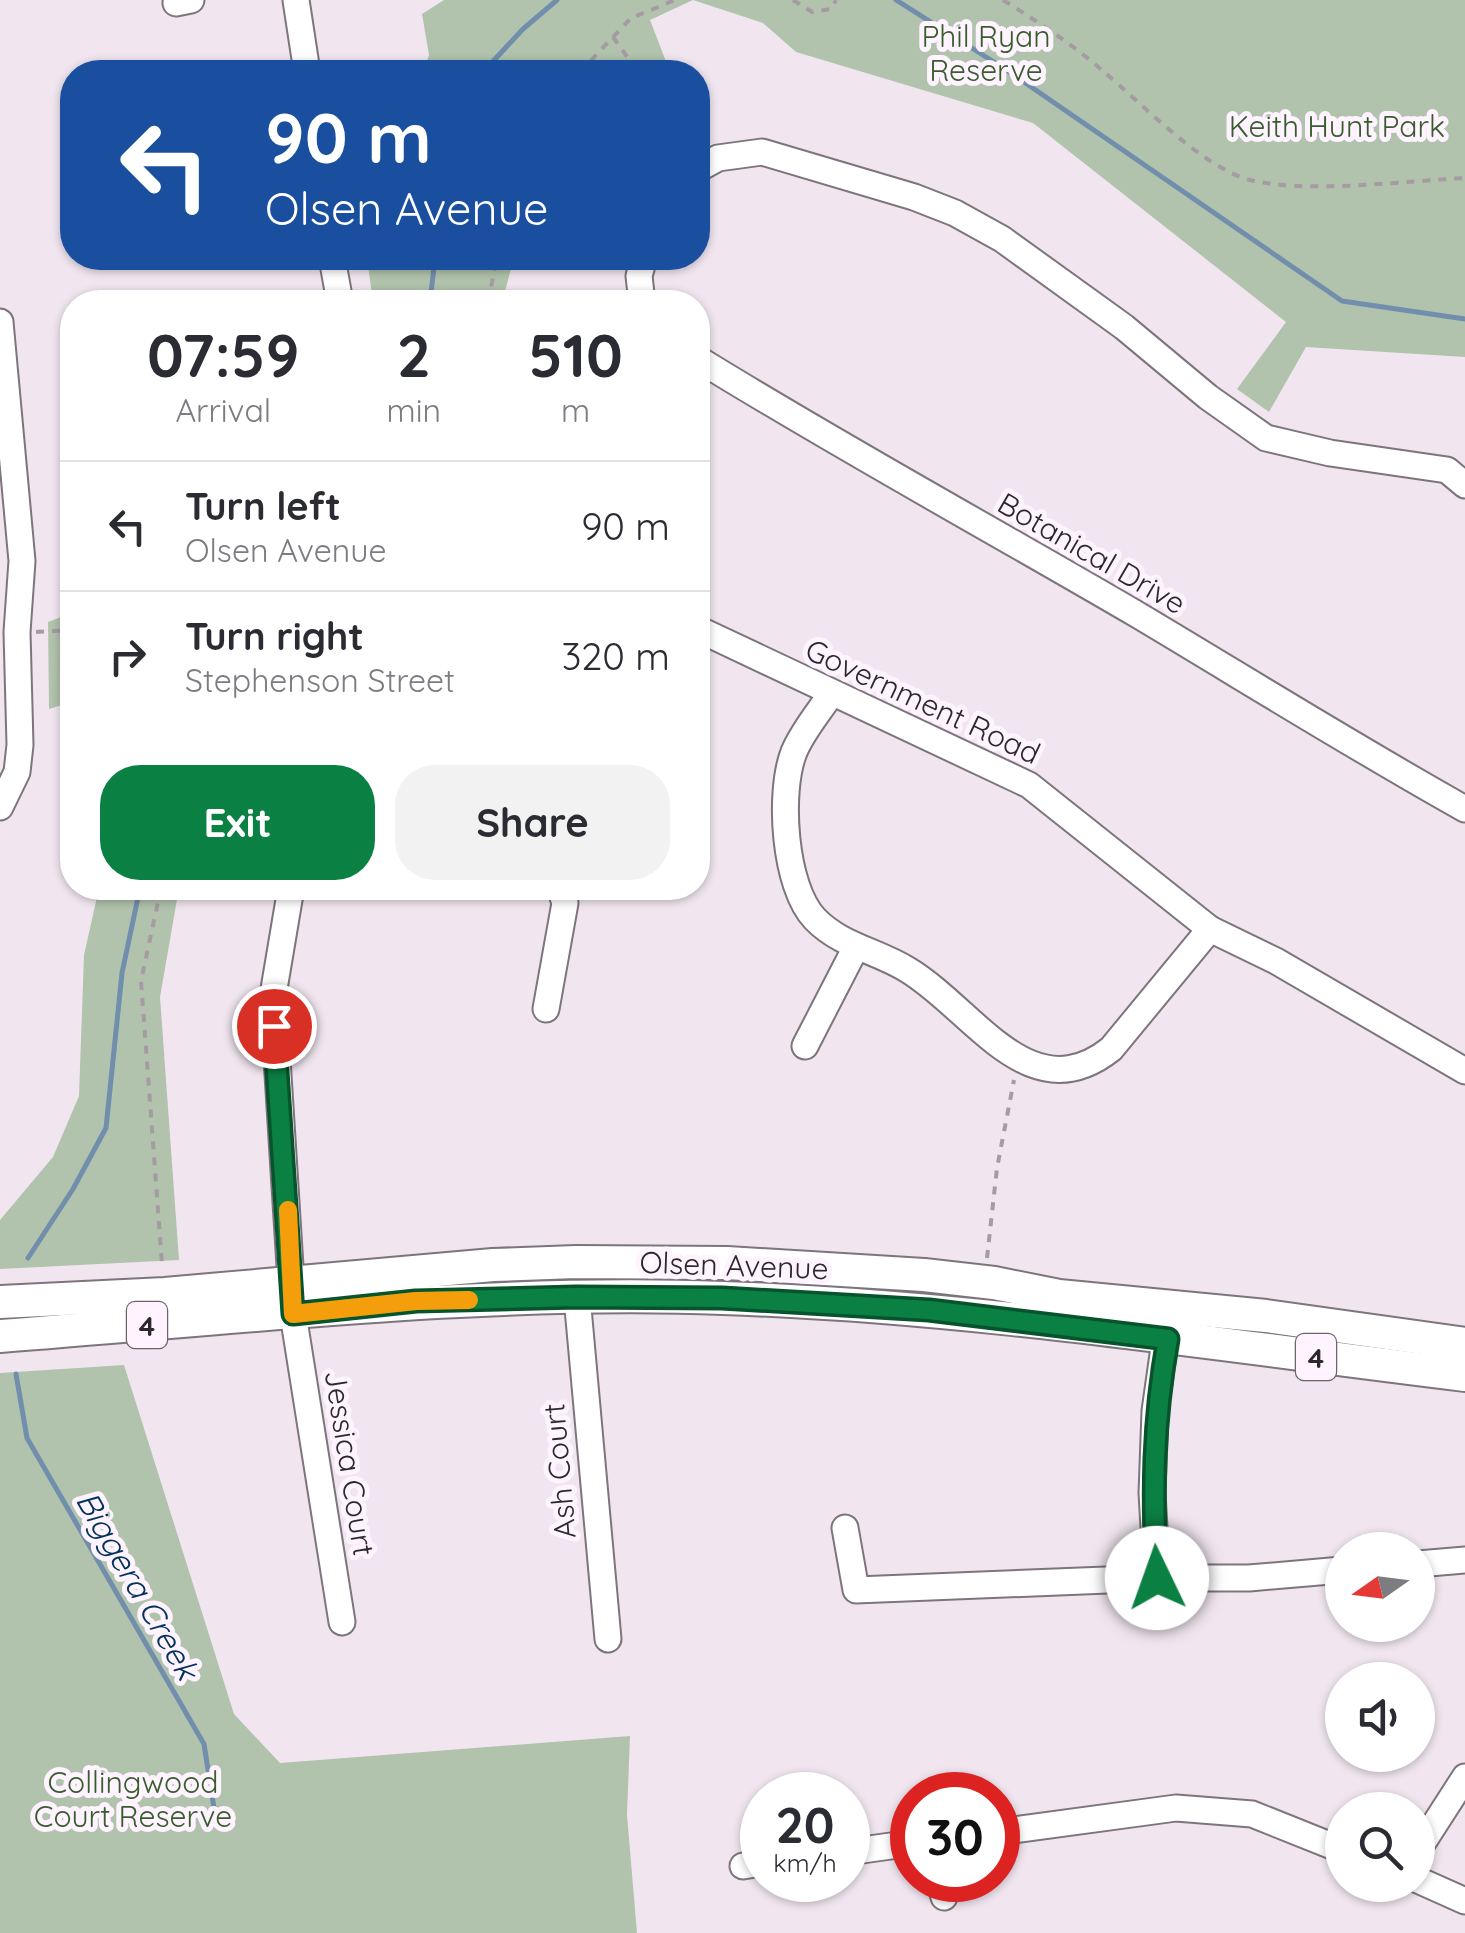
<!DOCTYPE html>
<html lang="en">
<head>
<meta charset="utf-8">
<style>
  body { margin:0; font-family:Quicksand,sans-serif; background:#f2f2f3; color:#2b2b33; height:100vh; display:flex; flex-direction:column; font-size:38px; white-space:nowrap }
  * { box-sizing:border-box; margin:0 }
  p { font-size:32px; color:#7c7c81 }
  .icon { flex:none; width:55px; height:55px; fill:none; stroke:currentColor; stroke-width:2; stroke-linecap:round; stroke-linejoin:round }
  .map { position:relative; flex:1; overflow:hidden }
  .drawer { position:absolute; left:60px; top:290px; width:650px; height:610px; display:flex; flex-direction:column; background:#fff; border-radius:40px; box-shadow:0 2px 8px #0004 }
  .drawer>* { flex:none }
  .hud { position:absolute; left:60px; top:60px; width:650px; height:210px; border-radius:40px; box-shadow:0 2px 8px #0004; background:#1a4fa0; color:#fff; overflow:hidden }
  .needle { width:65px; rotate:256deg }
  .fabs { position:absolute; left:1325px; top:1532px; display:grid; gap:20px }
  .fabs a { display:grid; place-items:center; width:110px; height:110px; border-radius:50%; background:#fff; box-shadow:0 2px 8px #0004; font-size:50px }
  .speed { position:absolute; left:740px; top:1772px; display:flex; gap:20px; font-size:50px; font-weight:700; text-align:center }
  .speed>* { display:grid; place-content:center; width:130px; height:130px; border-radius:50%; background:#fff; box-shadow:0 2px 8px #0004; line-height:1 }
  .speed small { font-size:25px; font-weight:400 }
  .speed .limit { border:15px solid #d22; background:#fff; color:#111 }
  .pin { position:absolute; display:grid; place-items:center; width:85px; height:85px; color:#fff; margin:-42px; border:5px solid #fff; border-radius:50%; box-shadow:0 2px 10px #0007 }
  .me { position:absolute; width:110px; margin:-55px; rotate:357deg; stroke-linejoin:round; filter:drop-shadow(0 0 8px #0008) }
  .turn { display:flex; align-items:center; gap:35px; height:210px; padding:0 40px; font-size:45px }
  .turn .icon { width:130px; height:130px; stroke-width:2.5 }
  .turn b { display:block; font-size:70px; line-height:85px }
  .eta { display:flex; justify-content:space-evenly; align-items:center; height:170px; text-align:center }
  .eta b { font-size:60px; font-weight:700; line-height:70px }
  .action { display:flex; gap:20px; margin-top:auto; padding:20px 40px }
  .action a { flex:1; height:115px; border-radius:40px; background:#0b8043; color:#fff; font-size:40px; font-weight:700; line-height:115px; text-align:center }
  .action a+a { background:#f2f2f3; color:#2b2b33 }
  ul { padding:0; list-style:none }
  li { display:flex; align-items:center; gap:30px; height:130px; padding:0 40px; border-top:2px solid #e1e1e2 }
  li div { flex:1 }
  li b { display:block; font-size:38px }
  li em { font-style:normal }
  .map>svg:first-child { display:block }
</style>
</head>
<body>
<div class="map">
<svg width="1465" height="1933" viewBox="0 0 1465 1933">
  <rect width="100%" height="100%" fill="#f1e6f0"/>
  <g fill="#b1c3ac">
    <path d="M 444,0 L 1465,0 L 1465,357 L 1306,347 L 1269,412 L 1237,389 L 1286,322 L 1033,123 L 796,52 L 763,23 L 693,0 L 650,20 L 670,72 L 423,72 L 429,55 L 422,14 Z"/>
    <path d="M 367,258 L 514,258 L 502,302 L 373,302 Z"/>
    <path d="M 72,613 L 72,702 L 49,709 L 48,622 Z"/>
    <path d="M 99,888 L 179,888 L 160,997 L 179,1260 L 0,1269 L 0,1220 L 53,1157 L 79,1096 L 84,955 Z"/>
    <path d="M 124,1365 L 234,1714 L 280,1763 L 630,1736 L 627,1815 L 637,1933 L 0,1933 L 0,1373 Z"/>
  </g>
  <g fill="none" stroke-linecap="round" stroke-linejoin="round">
    <g stroke="#718fad" stroke-width="5">
      <path d="M 896,0 L 1005,69 L 1342,301 L 1465,319"/>
      <path d="M 483,72 L 523,29 L 557,0"/>
      <path d="M 430,302 L 435,258"/>
      <path d="M 28,1258 L 73,1189 L 106,1128 L 122,973 L 140,888"/>
      <path d="M 16,1374 L 27,1438 L 204,1744 L 216,1821"/>
    </g>
    <defs>
      <g id="minor">
        <path d="M 296,0 L 307,72"/>
        <path d="M 176,3 L 191,0"/>
        <path d="M 698,169 L 718,158 L 762,152 L 914,197 L 955,213 L 1002,239 L 1124,327 L 1208,397 L 1266,438 L 1330,453 L 1447,470 L 1465,485"/>
        <path d="M 332,258 L 340,302"/>
        <path d="M 642,302 L 639,276 L 644,258"/>
        <path d="M 0,322 L 22,561 L 17,632 L 20,745 L 17,772 L 0,807"/>
        <path d="M 698,359 C 842,448 991,529 1138,615 C 1247,680 1354,747 1465,809"/>
        <path d="M 698,629 L 1029,785 L 1210,929 L 1276,961 L 1465,1071"/>
        <path d="M 831,694 C 819,712 802,732 794,752 C 778,792 784,887 815,919 C 841,946 878,951 908,970 C 974,1010 1030,1113 1111,1049 L 1210,929"/>
        <path d="M 291,888 L 273,995 L 293,1314 L 342,1622"/>
        <path d="M 546,1009 L 565,903 L 560,888"/>
        <path d="M 805,1046 L 856,947"/>
        <path d="M 577,1297 L 608,1639"/>
        <path d="M 845,1528 L 856,1590 L 1157,1578 L 1249,1578 L 1342,1570"/>
        <path d="M 1418,1564 L 1465,1560"/>
        <path d="M 1157,1578 L 1152,1493 L 1155,1411 L 1168,1319"/>
        <path d="M 998,1832 L 1176,1808 L 1252,1814 L 1342,1850"/>
        <path d="M 1418,1850 L 1465,1777"/>
        <path d="M 848,1852 L 912,1843"/>
        <path d="M 743,1866 L 762,1863"/>
        <path d="M 939,1880 L 944,1897"/>
        <path d="M 1418,1880 L 1465,1901"/>
      </g>
      <g id="major">
        <path d="M 0,1302 L 165,1294 L 493,1265 L 576,1262 L 727,1263 L 924,1275 L 994,1283 L 1059,1296 L 1266,1316 L 1465,1344"/>
        <path d="M 0,1336 C 240,1318 481,1289 723,1298 C 971,1306 1218,1345 1465,1375"/>
      </g>
    </defs>
    <use href="#minor" stroke="#7d747d" stroke-width="29"/>
    <use href="#major" stroke="#7d747d" stroke-width="36"/>
    <g stroke="#a49ba3" stroke-width="4" stroke-dasharray="8 8" stroke-linecap="butt">
      <path d="M 793,0 L 812,12 L 831,9 L 836,0"/>
      <path d="M 1003,0 C 1038,22 1072,44 1103,71 C 1141,103 1203,168 1250,180 C 1306,194 1405,181 1465,178"/>
      <path d="M 613,37 L 638,72"/>
      <path d="M 580,72 L 631,18 L 675,0"/>
      <path d="M 488,302 L 497,258"/>
      <path d="M 36,632 L 72,630"/>
      <path d="M 161,888 L 141,981 L 162,1264"/>
      <path d="M 987,1258 L 997,1168 L 1014,1080"/>
    </g>
    <use href="#minor" stroke="#fff" stroke-width="25"/>
    <use href="#major" stroke="#fff" stroke-width="32"/>
  </g>
  <g fill="none" stroke-linecap="round" stroke-linejoin="round">
    <defs>
      <path id="route" d="M 274,1026 L 293,1314 L 416,1301 L 576,1297 L 722,1298 L 929,1310 L 1168,1339 C 1153,1422 1152,1495 1157,1578"/>
    </defs>
    <use href="#route" stroke="#07532c" stroke-width="25"/>
    <use href="#route" stroke="#0b8043" stroke-width="18"/>
    <path stroke="#f59e0b" stroke-width="18" d="M 288,1210 L 293,1314 L 416,1301 L 469,1300"/>
  </g>
  <g text-anchor="middle" dominant-baseline="central" stroke-width="10" stroke-linejoin="round" paint-order="stroke">
    <g fill="#fef3fe" stroke="#6b656b" stroke-width="2.5">
      <rect x="127" y="1302" width="40" height="46" rx="8"/>
      <rect x="1296" y="1334" width="40" height="46" rx="8"/>
    </g>
    <g font-size="28" font-weight="bold" fill="#2c282c">
      <text x="147" y="1325">4</text>
      <text x="1316" y="1357">4</text>
    </g>
    <g font-size="30" fill="#385d2c" stroke="#fef3fe">
      <text x="986" y="36">Phil Ryan<tspan x="986" dy="34">Reserve</tspan></text>
      <text x="1337" y="126">Keith Hunt Park</text>
      <text x="133" y="1782">Collingwood<tspan x="133" dy="34">Court Reserve</tspan></text>
    </g>
    <g font-size="30" fill="#2c282c" stroke="#fef3fe">
      <text transform="translate(1092 553) rotate(30)">Botanical Drive</text>
      <text transform="translate(923 701) rotate(25)">Government Road</text>
      <text transform="translate(734 1265) rotate(2)">Olsen Avenue</text>
      <text transform="translate(350 1463) rotate(81)">Jessica Court</text>
      <text transform="translate(559 1471) rotate(-95)">Ash Court</text>
    </g>
    <g font-size="32" font-style="italic" fill="#00325a" stroke="#fef3fe">
      <text transform="translate(138 1585) rotate(60)">Biggera Creek</text>
    </g>
  </g>
</svg>
<div class="fabs">
<a><svg class="needle" viewBox="-14 -14 28 28"><path d="M0-13l5 13h-10z" fill="#e53935"/><path d="M0 13l5-13h-10z" fill="#7c7c81"/></svg></a>
<a><svg class="icon" aria-label="sound" viewBox="0 0 24 24"><path d="M4 9h4l5-4v14l-5-4H4zM17 9q2 3 0 6"/></svg></a>
<a><svg class="icon" aria-label="search" viewBox="0 0 24 24"><circle cx="10" cy="10" r="6"/><path d="M15 15l6 6"/></svg></a>
</div>
<div class="speed"><div>20<small>km/h</small></div><div class="limit">30</div></div>
<div class="pin" style="left:274px;top:1026px;background:#d93025"><svg class="icon" aria-label="arrive" viewBox="0 0 24 24"><path d="M6 21V4h12l-3 4 3 4H6"/></svg></div>
<svg class="me" style="left:1157px;top:1578px" viewBox="-20 -20 40 40"><circle r="19" fill="#fff"/><path d="M0-13L10 11 0 6-10 11z" fill="#0b8043"/></svg>
<div class="hud">
<div class="turn"><svg class="icon" aria-label="left" viewBox="0 0 24 24"><path d="M17 20v-9H6M10 6l-5 5 5 5"/></svg><div><b>90 m</b>Olsen Avenue</div></div>
</div>
<section class="drawer">
<div class="eta">
<div><b>07:59</b><p>Arrival</p></div>
<div><b>2</b><p>min</p></div>
<div><b>510</b><p>m</p></div>
</div>
<ul>
<li><svg class="icon" aria-label="left" viewBox="0 0 24 24"><path d="M17 20v-9H6M10 6l-5 5 5 5"/></svg><div><b>Turn left</b><p>Olsen Avenue</p></div><em>90 m</em></li>
<li><svg class="icon" aria-label="right" viewBox="0 0 24 24"><path d="M7 20v-9h11M14 6l5 5-5 5"/></svg><div><b>Turn right</b><p>Stephenson Street</p></div><em>320 m</em></li>
</ul>
<div class="action"><a>Exit</a><a>Share</a></div>
</section>
</div>
</body>
</html>
